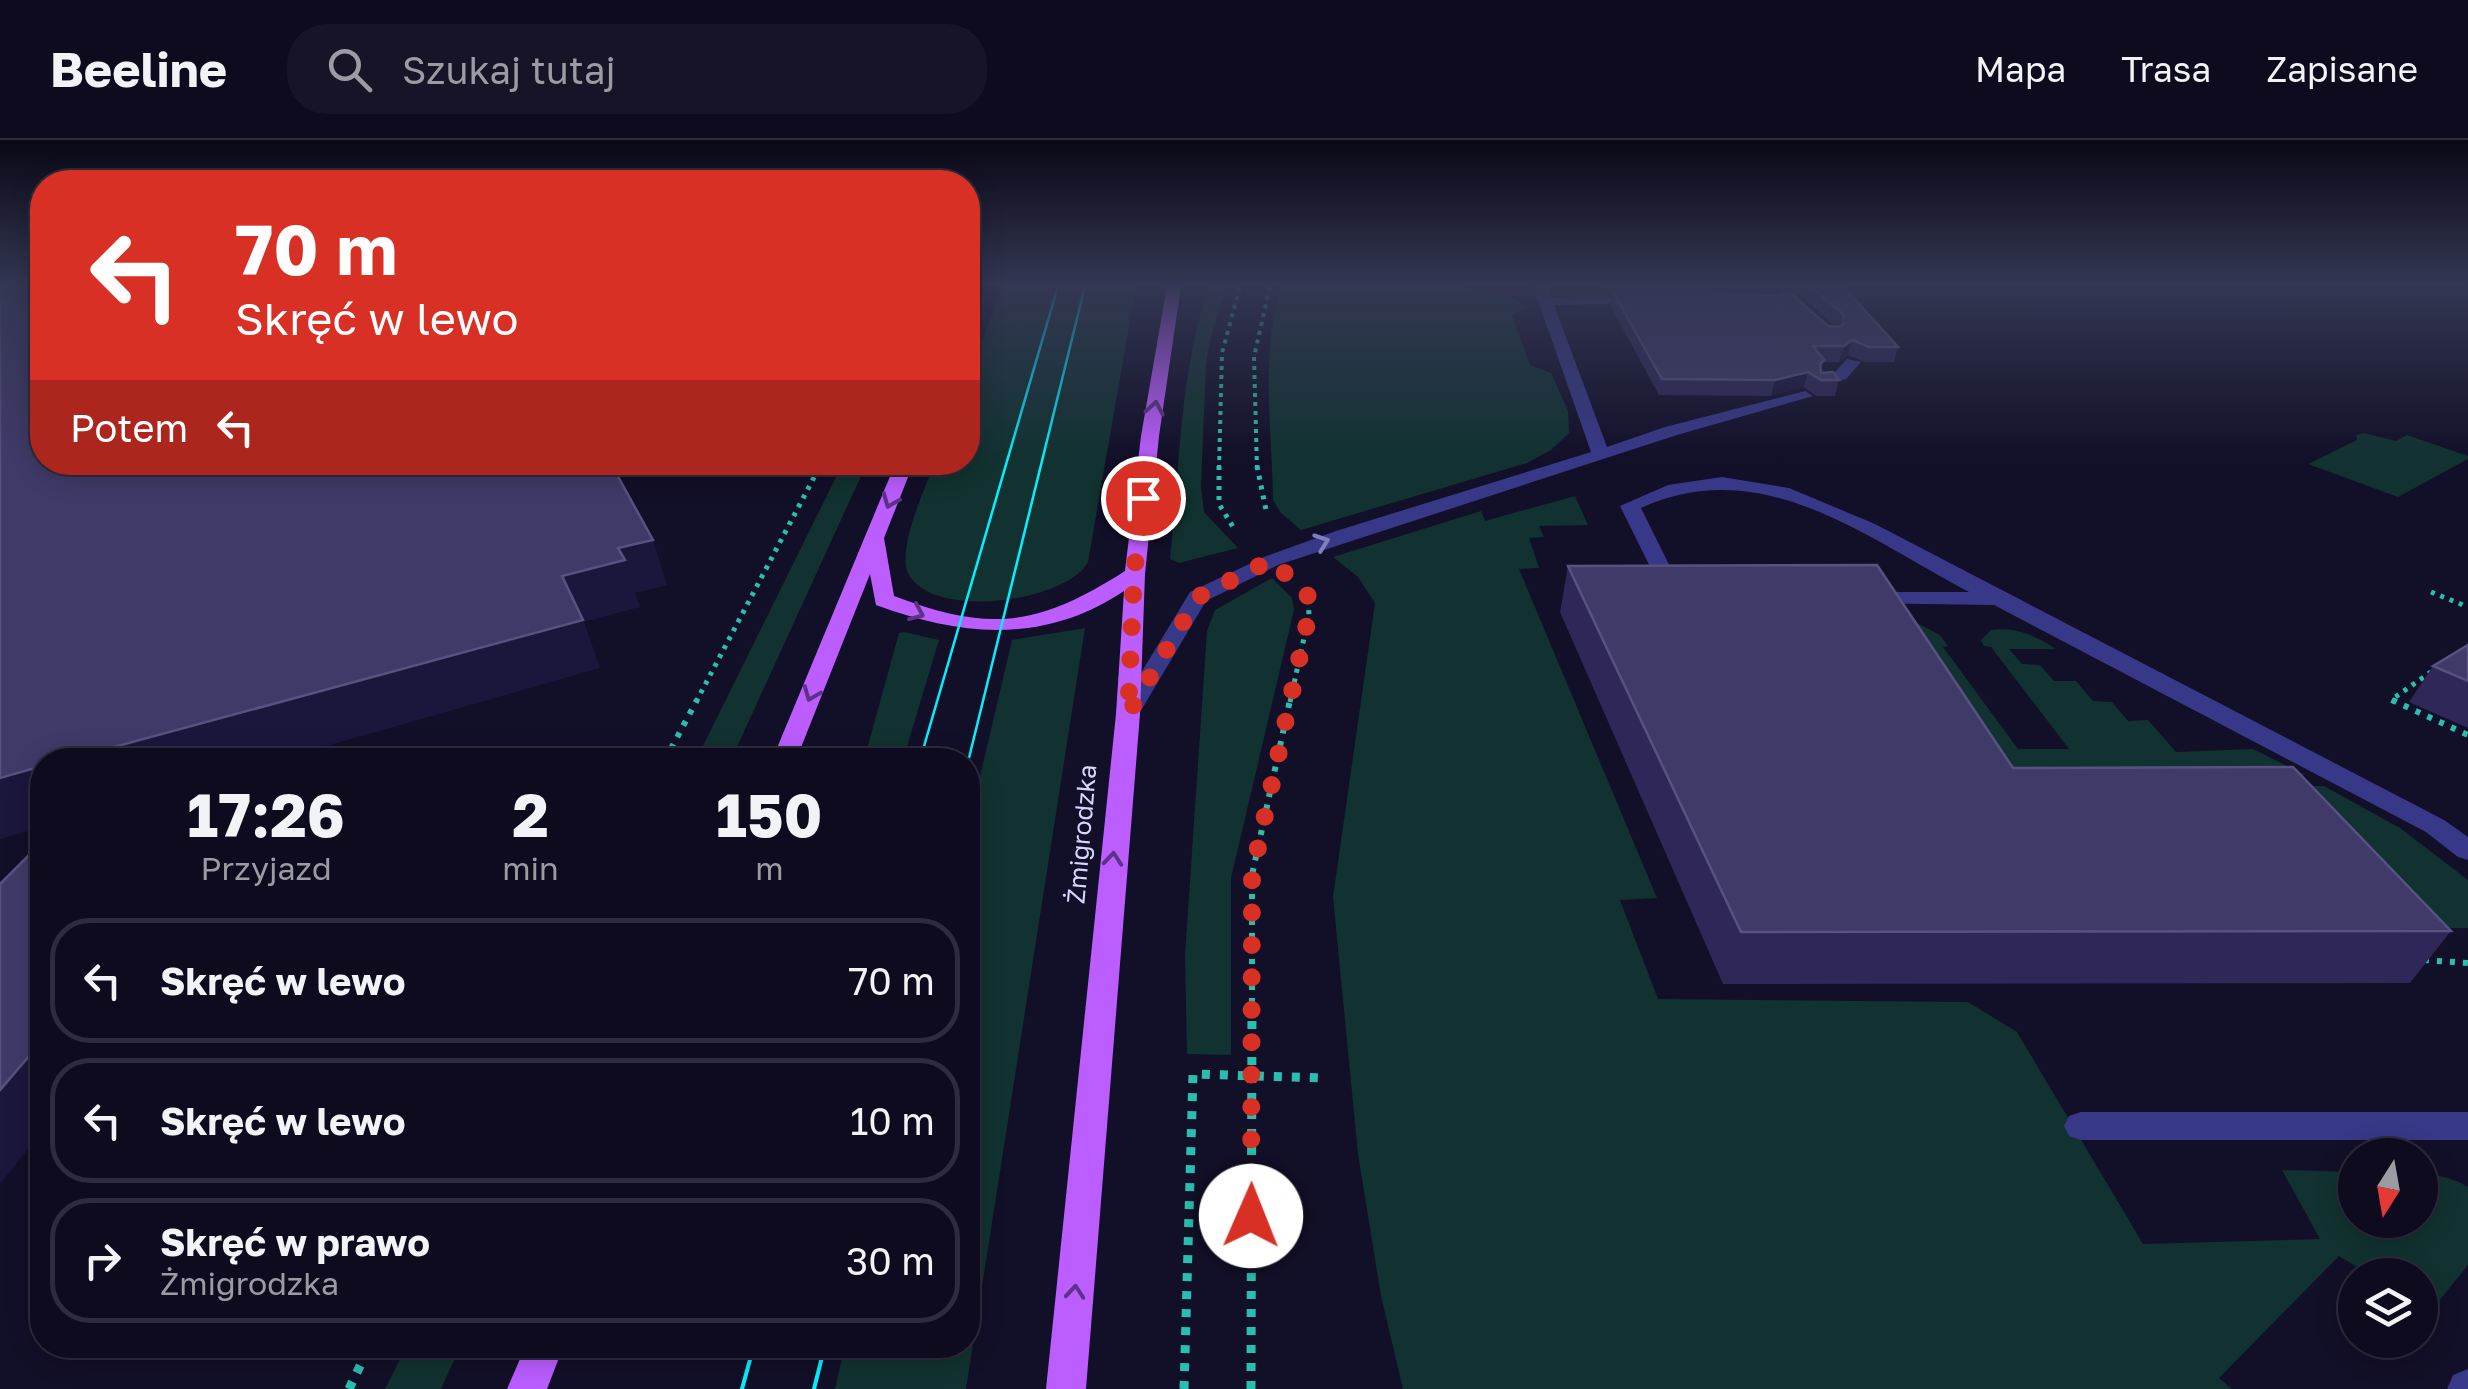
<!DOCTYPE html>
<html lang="pl">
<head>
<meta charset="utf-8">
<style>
  body { margin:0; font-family:"Golos Text",sans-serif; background:#171427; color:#f1f3f6; height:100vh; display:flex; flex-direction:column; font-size:38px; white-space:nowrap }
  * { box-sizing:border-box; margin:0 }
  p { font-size:32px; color:#9b9ba4 }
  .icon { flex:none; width:55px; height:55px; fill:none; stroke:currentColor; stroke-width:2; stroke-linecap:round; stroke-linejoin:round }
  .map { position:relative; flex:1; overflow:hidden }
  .drawer { position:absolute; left:30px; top:608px; width:950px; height:610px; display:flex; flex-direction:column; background:#0e0b1e; border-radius:40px; box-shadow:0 5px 25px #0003,0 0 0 2px #2e2b3c }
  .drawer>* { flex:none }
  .top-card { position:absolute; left:30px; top:30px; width:950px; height:305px; border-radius:40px; box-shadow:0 5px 25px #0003,0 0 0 2px #2e2b3c; background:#d93025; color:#fff; overflow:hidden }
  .needle { width:65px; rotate:191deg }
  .controls { position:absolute; left:2338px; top:998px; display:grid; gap:20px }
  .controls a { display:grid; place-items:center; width:100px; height:100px; border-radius:50%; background:#0e0b1e; box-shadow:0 5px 25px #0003,0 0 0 2px #2e2b3c; font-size:50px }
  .pin { position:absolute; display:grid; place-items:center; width:85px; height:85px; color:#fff; margin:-42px; border:5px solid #fff; border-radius:50%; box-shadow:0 2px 10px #0007 }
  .me { position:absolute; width:110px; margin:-55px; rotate:1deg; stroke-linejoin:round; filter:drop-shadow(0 0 8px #0008) }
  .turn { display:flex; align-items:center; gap:35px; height:210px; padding:0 40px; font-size:45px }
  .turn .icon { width:130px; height:130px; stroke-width:2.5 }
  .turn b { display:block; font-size:70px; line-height:85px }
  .then { display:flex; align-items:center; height:95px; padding:0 40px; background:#0003; gap:20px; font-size:38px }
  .eta { display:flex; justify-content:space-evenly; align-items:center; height:170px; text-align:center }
  .eta b { font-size:60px; font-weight:700; line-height:70px }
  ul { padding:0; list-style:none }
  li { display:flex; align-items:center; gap:30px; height:125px; margin:0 20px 15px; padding:0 20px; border:5px solid #2e2b3c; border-radius:40px }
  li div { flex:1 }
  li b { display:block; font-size:38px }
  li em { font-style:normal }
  header { display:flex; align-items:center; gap:60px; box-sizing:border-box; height:140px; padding:0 50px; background:#0e0b1e; border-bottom:2px solid #2e2b3c }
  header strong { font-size:48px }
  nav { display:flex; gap:55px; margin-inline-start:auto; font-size:35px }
  .search { width:700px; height:90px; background:#171427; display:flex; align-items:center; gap:25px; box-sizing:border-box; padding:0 35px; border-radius:40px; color:#9b9ba4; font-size:38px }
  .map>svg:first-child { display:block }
</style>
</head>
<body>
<header>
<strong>Beeline</strong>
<div class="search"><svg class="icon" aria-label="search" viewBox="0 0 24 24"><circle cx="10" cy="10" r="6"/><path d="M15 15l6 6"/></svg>Szukaj tutaj</div>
<nav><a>Mapa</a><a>Trasa</a><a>Zapisane</a></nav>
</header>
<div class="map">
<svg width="2468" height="1249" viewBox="0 0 2468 1249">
  <rect width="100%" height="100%" fill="#120f28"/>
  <g fill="#113230">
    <path d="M 1003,146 L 1136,146 L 1088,422 C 1067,462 931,481 908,433 C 897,408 925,348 935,323 L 968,322 L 968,238 Z"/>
    <path d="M 1209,146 L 1227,146 L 1210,200 L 1206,224 L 1201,346 L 1204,372 L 1238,408 L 1179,423 L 1170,419 C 1180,327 1179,234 1209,146 Z"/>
    <path d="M 1281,146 C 1332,146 1497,134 1528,168 L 1512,175 L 1530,225 L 1551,233 L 1568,271 L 1569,293 L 1551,310 L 1527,323 L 1301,390 L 1280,372 L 1273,360 C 1272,287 1260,217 1281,146 Z"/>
    <path d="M 2364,293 L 2396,301 L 2407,295 L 2468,316 L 2468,319 L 2398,357 L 2308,324 L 2357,300 L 2356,295 Z"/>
    <path d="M 843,323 L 867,323 L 731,620 L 696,620 Z"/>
    <path d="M 1575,356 L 1588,385 L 1539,386 L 1544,397 L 1529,398 L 1539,428 L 1519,429 L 1657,758 L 1620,760 L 1658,859 L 1968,862 L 2017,892 L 2143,1104 L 2320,1099 L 2282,1030 L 2355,1032 L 2355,1080 L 2420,1080 L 2420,1034 C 2437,1034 2453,1038 2468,1047 L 2468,1125 L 2430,1172 L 2420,1166 L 2420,1135 L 2370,1135 L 2339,1116 L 2219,1238 L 2232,1249 L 1403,1249 L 1381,1156 L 1358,1014 L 1333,757 L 1375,463 L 1358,437 L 1333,417 L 1481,371 L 1485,381 Z"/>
    <path d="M 1272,438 L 1292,458 L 1294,470 L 1231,738 L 1231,915 L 1187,914 L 1185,815 L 1207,491 L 1215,470 Z"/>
    <path d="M 1900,474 L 1940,495 L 1948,506 L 1943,507 L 2018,609 L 2069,609 L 1991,507 L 1984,506 L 1981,500 L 1991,490 C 2016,487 2035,495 2056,509 L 2009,509 L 2022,524 L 2040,525 L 2054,541 L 2076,541 L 2093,561 L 2112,562 L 2128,581 L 2148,580 L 2176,612 L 2253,609 L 2305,635 L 1993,636 Z"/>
    <path d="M 1085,488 L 966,1249 L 835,1249 L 845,1205 L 968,1205 L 968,688 L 1012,500 Z"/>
    <path d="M 904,492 L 939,500 L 903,620 L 864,620 L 899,493 Z"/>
    <path d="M 2027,646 L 2324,646 L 2400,688 L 2468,740 L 2468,788 L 2361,789 Z"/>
    <path d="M 407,1205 L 461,1205 L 441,1249 L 385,1249 Z"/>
  </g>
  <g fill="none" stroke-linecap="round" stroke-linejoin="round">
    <g stroke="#2abeaf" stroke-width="4" stroke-dasharray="4 5" stroke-linecap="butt">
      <path d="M 819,329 L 822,322"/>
      <path d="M 1219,329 L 1222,213 L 1240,146"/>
      <path d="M 1257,329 L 1254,217 L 1270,146"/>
    </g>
    <g stroke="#2abeaf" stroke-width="5" stroke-dasharray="4 6" stroke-linecap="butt">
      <path d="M 1219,326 L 1219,364 L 1233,387"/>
      <path d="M 1257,326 L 1267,375"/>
      <path d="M 2431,452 L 2468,467"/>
      <path d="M 696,562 L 820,326"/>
      <path d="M 1290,562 L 1309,475 L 1308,457"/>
      <path d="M 2395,562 L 2391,560 L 2431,532"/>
    </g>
    <g stroke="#2abeaf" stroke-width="6" stroke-dasharray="5 8" stroke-linecap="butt">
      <path d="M 2392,560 L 2468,595"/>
      <path d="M 665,620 L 697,560"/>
      <path d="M 2424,820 L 2468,823"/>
      <path d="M 1252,863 L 1252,735 L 1290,560"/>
    </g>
    <g stroke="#2abeaf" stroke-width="9" stroke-dasharray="8 10" stroke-linecap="butt">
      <path d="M 349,1249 L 370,1205"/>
      <path d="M 1184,1249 L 1193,934 L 1323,938"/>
      <path d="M 1251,1249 L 1252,860"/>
    </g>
    <g fill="#383889" fill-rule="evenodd">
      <path d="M 1533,146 L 1547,146 L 1551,157 L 1608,156 L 1615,160 L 1608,164 L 1554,165 L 1607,307 L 1665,287 L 1805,251 L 1813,256 L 1677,295 L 1278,425 L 1206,461 L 1136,579 L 1120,579 L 1116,574 L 1190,452 L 1264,417 L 1336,391 L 1591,312 Z"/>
      <path d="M 1772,146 L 1787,146 L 1816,175 L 1816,181 L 1806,181 Z"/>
      <path d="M 1847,219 L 1861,222 L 1846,239 L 1819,246 L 1819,240 L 1834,233 Z"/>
      <path d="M 1722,337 L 1789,348 L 1875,384 L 2444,680 L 2468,697 L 2468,720 L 2458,717 L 2426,692 L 1994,465 L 1856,463 L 1853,458 L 1864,452 L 1969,452 C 1865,397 1762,313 1641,368 L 1683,453 L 1672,459 L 1665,457 L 1620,366 L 1668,345 Z"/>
      <path d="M 2081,972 L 2468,972 L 2468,1000 L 2081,1000 L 2069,996 L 2064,986 L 2069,976 Z"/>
      <path d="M 2468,1229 L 2468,1249 L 2447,1249 L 2453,1235 Z"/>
    </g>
    <g fill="#bb5dff" fill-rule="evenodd">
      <path d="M 969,146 L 983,146 L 975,168 L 968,172 Z"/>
      <path d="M 1167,146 L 1181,146 L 1159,296 L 1145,434 L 1140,574 L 1086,1249 L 1046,1249 L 1116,574 L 1124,451 C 1045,504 962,497 876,465 L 870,434 L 796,620 L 772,620 L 896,322 L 914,322 L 884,398 L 894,456 C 990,493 1039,486 1125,431 L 1141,296 Z"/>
      <path d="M 526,1205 L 564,1205 L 547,1249 L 507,1249 Z"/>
    </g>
    <g stroke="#02f1ff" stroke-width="2.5">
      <path d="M 920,620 L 1058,146"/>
      <path d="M 968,622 L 1085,146"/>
    </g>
    <g stroke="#02f1ff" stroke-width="4">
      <path d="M 742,1249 L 754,1205"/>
      <path d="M 814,1249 L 825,1205"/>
    </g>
  </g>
  <g fill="#2e2757">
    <path d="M 1600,146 L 1776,146 L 1774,154 L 1714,154 L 1828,186 L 1835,186 L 1790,146 L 1843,146 L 1898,207 L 1894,222 L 1865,222 L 1848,215 L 1839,222 L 1823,222 L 1821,233 L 1839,240 L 1835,256 L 1816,256 L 1804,247 L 1771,256 L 1659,255 L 1611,167 L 1613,156 L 1603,152 Z"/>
    <path d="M 1568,426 L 2013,628 L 2451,791 L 2410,843 L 1723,844 L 1560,472 Z"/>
    <path d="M 2468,505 L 2468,588 L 2409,562 L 2433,526 Z"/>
  </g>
  <g fill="#1b163c">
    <path d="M 1852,200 L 1848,215 L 1839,222 L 1844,206 Z"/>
    <path d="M 1808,232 L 1804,247 L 1771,256 L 1775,240 Z"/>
    <path d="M 604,322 L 686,322 L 610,340 Z"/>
    <path d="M 653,400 L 667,445 L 635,453 L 640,467 L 584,482 L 600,528 L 277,620 L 66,620 L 562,436 L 618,408 Z"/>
    <path d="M 42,626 L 42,687 L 0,699 L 0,638 Z"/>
    <path d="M 42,901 L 42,992 L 0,1044 L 0,950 Z"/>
  </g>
  <g fill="#403a69" stroke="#585280" stroke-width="2.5">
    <path d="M 0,146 L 42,146 L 42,322 L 610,322 L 653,400 L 618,408 L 625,420 L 562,436 L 583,480 L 66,620 L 42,620 L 42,626 L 0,638 Z"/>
    <path d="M 1619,146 L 1705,146 L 1704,148 L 1714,154 L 1794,156 L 1828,186 L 1840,187 L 1844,183 L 1843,174 L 1810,146 L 1843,146 L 1898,207 L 1869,207 L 1852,200 L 1844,206 L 1813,206 L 1824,220 L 1820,224 L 1821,233 L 1833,232 L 1839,240 L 1821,240 L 1808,232 L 1775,240 L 1662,239 L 1613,152 Z"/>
    <path d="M 1877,425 L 2013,628 L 2293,627 L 2451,791 L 1741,792 L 1568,426 Z"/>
    <path d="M 2468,505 L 2468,541 L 2433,526 Z"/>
    <path d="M 31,713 L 42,713 L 42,901 L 0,950 L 0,744 Z"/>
  </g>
  <defs><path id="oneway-chevron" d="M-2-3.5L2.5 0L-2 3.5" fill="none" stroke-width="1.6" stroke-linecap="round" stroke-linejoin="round" transform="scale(2.5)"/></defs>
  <g stroke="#5e3289">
    <use href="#oneway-chevron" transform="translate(1155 268) rotate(-80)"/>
    <use href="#oneway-chevron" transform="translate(890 361) rotate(112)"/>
    <use href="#oneway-chevron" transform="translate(917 473) rotate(23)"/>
    <use href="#oneway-chevron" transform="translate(811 554) rotate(112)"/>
    <use href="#oneway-chevron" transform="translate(1113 719) rotate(-85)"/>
    <use href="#oneway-chevron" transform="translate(1075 1152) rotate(-85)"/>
  </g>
  <use stroke="#807fbe" href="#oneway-chevron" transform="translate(1322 402) rotate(-20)"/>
  <linearGradient id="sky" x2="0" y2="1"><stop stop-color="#0a0816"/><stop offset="0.45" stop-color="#333753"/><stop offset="1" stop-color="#333753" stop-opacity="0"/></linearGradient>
  <rect width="2468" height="321" fill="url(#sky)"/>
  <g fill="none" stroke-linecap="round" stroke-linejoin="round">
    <path stroke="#d93025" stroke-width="18" stroke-dasharray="0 32.4" d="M 1143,358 L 1134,434 L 1128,574 L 1198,457 L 1271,420 L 1307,454 L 1311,465 L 1252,735 L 1251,1076"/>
  </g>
  <g text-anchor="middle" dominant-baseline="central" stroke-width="10" stroke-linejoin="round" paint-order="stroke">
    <g font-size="25" fill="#d8d6ff" stroke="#120f28">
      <text transform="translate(1081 694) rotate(-85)">Żmigrodzka</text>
    </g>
  </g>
</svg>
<div class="controls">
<a><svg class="needle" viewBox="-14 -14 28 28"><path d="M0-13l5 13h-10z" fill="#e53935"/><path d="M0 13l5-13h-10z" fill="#9b9ba4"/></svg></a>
<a><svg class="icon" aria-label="layers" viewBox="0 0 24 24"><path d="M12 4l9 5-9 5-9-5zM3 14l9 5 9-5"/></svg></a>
</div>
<div class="pin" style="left:1143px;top:358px;background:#d93025"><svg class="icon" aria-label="arrive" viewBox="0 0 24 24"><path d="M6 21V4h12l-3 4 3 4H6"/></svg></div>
<svg class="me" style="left:1251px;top:1076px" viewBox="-20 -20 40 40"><circle r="19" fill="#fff"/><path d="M0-13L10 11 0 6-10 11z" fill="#d93025"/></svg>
<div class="top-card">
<div class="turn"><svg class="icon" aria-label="left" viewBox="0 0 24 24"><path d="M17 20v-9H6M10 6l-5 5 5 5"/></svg><div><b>70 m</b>Skręć w lewo</div></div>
<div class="then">Potem<svg class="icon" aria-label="left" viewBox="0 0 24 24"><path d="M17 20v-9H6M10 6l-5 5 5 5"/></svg></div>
</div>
<section class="drawer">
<div class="eta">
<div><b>17:26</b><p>Przyjazd</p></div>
<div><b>2</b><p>min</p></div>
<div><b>150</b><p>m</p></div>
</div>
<ul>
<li><svg class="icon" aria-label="left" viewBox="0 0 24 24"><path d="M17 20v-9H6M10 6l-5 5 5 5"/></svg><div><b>Skręć w lewo</b></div><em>70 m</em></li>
<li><svg class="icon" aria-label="left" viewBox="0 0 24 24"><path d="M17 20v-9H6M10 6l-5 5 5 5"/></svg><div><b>Skręć w lewo</b></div><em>10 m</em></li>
<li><svg class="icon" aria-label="right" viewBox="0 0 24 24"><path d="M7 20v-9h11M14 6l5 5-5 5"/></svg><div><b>Skręć w prawo</b><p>Żmigrodzka</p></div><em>30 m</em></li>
</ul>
</section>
</div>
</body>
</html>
